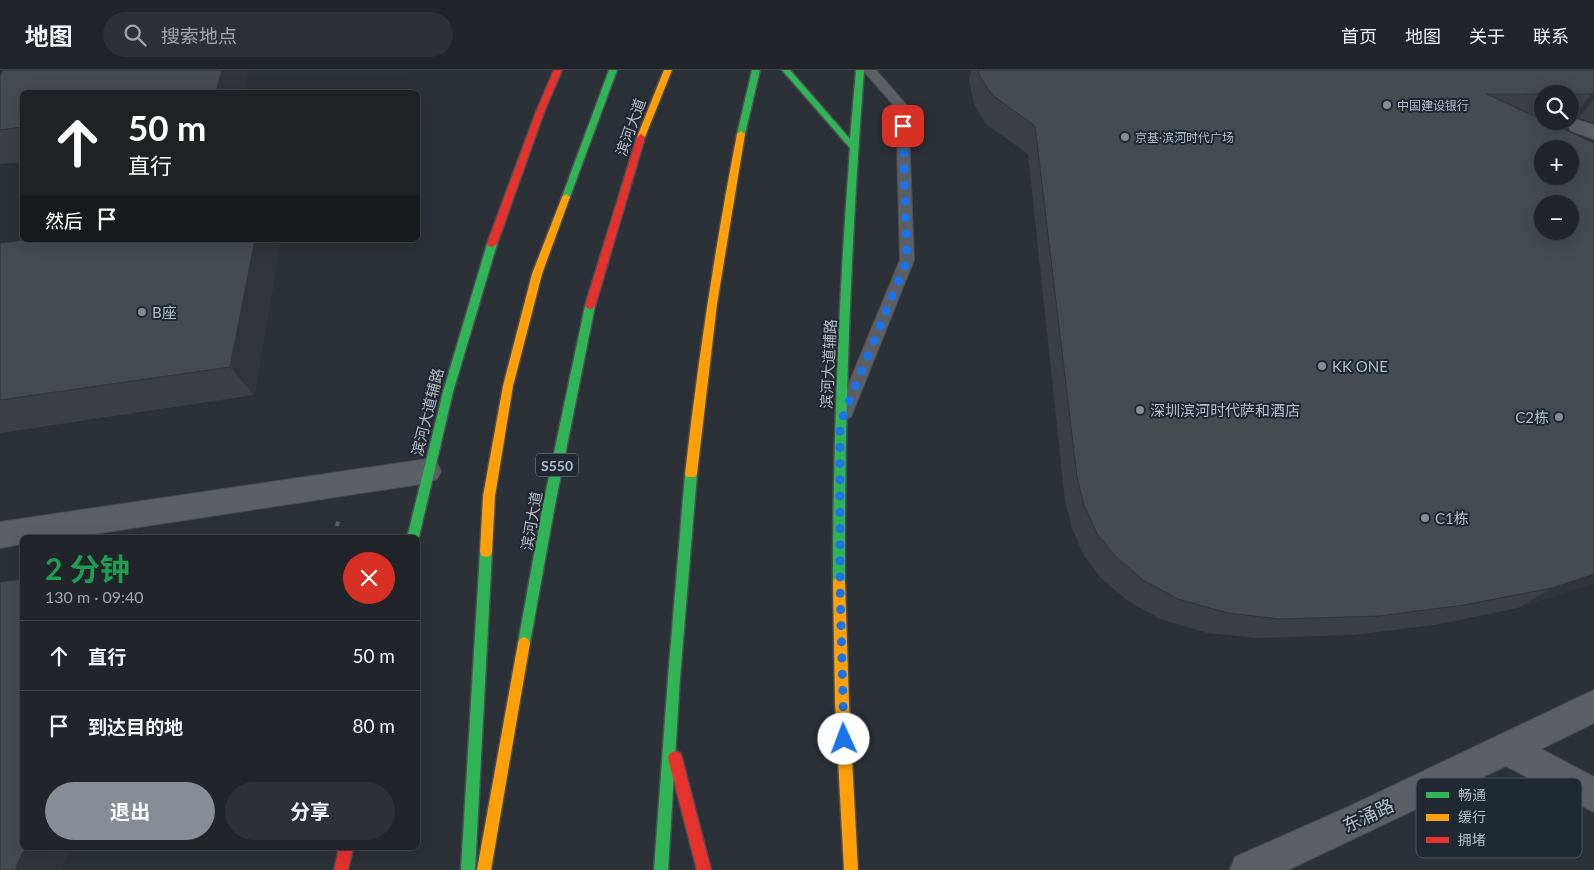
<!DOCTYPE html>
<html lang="zh">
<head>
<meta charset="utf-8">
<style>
  body { margin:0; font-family:Lato,"Noto Sans SC",sans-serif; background:#2d3135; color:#f1f3f6; height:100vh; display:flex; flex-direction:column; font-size:19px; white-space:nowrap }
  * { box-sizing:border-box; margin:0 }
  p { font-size:16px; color:#a2a5a8 }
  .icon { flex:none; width:28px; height:28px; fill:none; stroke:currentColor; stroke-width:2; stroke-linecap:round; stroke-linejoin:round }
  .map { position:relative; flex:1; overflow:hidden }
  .side { position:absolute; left:20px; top:465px; width:400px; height:315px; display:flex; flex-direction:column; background:#212529; border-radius:8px; box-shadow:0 5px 20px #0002,0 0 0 1px #3e4246 }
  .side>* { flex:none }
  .banner { position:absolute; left:20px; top:20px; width:400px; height:152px; border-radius:8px; box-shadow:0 5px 20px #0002,0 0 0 1px #3e4246; background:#202124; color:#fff; overflow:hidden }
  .controls { position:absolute; left:1534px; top:15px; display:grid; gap:10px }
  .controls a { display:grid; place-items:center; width:45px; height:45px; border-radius:50%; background:#212529; box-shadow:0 5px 20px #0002,0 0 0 1px #3e4246; font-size:25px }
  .pin { position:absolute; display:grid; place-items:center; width:42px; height:42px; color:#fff; margin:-21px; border-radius:10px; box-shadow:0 2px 8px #0006 }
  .me { position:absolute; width:55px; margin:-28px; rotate:358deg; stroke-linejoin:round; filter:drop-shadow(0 0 4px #0008) }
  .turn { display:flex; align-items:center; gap:18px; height:105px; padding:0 25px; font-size:22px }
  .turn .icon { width:65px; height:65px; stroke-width:2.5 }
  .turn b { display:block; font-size:35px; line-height:42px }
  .then { display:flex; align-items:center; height:48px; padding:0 25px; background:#0003; gap:10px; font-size:19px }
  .round { display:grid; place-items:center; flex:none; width:52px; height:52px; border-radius:26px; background:#2d3135 }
  .overview { display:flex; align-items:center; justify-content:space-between; height:85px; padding:0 25px }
  h1 { font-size:30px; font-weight:700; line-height:38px; color:#1e9e55 }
  .primary-button { display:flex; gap:10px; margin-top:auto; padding:10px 25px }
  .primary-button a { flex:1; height:58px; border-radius:30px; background:#868d95; color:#fff; font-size:20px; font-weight:700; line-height:58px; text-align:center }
  .primary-button a+a { background:#2d3135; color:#f1f3f6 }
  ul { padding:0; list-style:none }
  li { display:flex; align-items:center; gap:15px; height:70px; padding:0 25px; border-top:1px solid #3e4246 }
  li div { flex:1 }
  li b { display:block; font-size:19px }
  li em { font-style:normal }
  header { display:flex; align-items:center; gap:30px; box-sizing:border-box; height:70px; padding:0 25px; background:#212529; border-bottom:1px solid #3e4246 }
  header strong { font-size:24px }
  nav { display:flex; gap:28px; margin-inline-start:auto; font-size:18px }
  .search { width:350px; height:45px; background:#2d3135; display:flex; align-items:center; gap:12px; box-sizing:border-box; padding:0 18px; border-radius:28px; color:#a2a5a8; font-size:19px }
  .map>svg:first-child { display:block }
</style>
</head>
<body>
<header>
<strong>地图</strong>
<div class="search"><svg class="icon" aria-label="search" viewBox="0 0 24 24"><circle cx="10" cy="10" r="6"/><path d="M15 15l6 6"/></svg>搜索地点</div>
<nav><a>首页</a><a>地图</a><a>关于</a><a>联系</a></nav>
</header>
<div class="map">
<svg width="1594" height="800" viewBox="0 0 1594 800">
  <rect width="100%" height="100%" fill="#2c3137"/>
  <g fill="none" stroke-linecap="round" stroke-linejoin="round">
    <defs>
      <path id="lane" d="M 863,0 L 876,0 L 908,37 L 914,190 L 853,342 L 851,347 L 845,349 L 839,347 L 837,342 L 900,190 L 896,38 Z"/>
      <g id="street">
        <path d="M 1578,50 L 1594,55 L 1594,69 L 1571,61 L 1568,56 L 1571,51 Z"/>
        <path d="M 427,389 L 437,393 L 441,401 L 437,409 L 427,413 L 67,468 L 22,468 L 22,474 L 0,478 L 0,452 Z"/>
        <path d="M 1594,620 L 1594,653 L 1541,679 L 1594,707 L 1594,742 L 1506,696 L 1288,800 L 1230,800 L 1235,787 L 1346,738 Z"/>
      </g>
      <g id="fast">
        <path d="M 609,0 L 617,0 L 570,127 L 569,129 L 563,129 L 562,127 Z"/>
        <path d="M 752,0 L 760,0 L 745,64 L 741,67 L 737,64 Z"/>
        <path d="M 782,0 L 790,0 L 850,69 L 856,0 L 864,0 C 851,171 844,341 845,512 L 843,516 L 839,518 L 835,516 L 833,512 C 833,367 839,223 850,78 Z"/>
        <path d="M 492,171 L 497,174 L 453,322 L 418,471 L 418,468 L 407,468 L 443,322 L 487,174 Z"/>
        <path d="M 590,232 L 595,236 L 555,435 L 530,573 L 528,577 L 524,579 L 520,577 L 518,573 L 543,435 L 585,236 Z"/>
        <path d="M 691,399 L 695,401 L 697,404 L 680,608 L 668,800 L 654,800 L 668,608 L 685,404 L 687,401 Z"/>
        <path d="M 486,477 L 490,478 L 492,482 L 475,800 L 461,800 L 480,482 L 482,478 Z"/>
      </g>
      <g id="slow">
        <path d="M 664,0 L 672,0 L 645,67 L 641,70 L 638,69 L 637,67 Z"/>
        <path d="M 741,61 L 745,64 L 717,234 L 697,404 L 695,407 L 687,407 L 685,404 C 698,290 715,177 737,64 Z"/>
        <path d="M 566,124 L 570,127 L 542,204 L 513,316 L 495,426 L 492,482 L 490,486 L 486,487 L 482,486 L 480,482 L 483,426 L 503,316 L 532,204 L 562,127 Z"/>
        <path d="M 839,506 L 843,508 L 845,512 L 849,633 L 858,800 L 844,800 L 835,633 L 833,512 L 835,508 Z"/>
        <path d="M 524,567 L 528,569 L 530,573 L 491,800 L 477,800 L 518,573 L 520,569 Z"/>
      </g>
      <g id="jam">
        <path d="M 554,0 L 562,0 L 544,42 L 497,174 L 492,177 L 489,176 L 487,174 L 536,42 Z"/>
        <path d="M 641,64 L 645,67 L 595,236 L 590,240 L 585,236 L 637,67 Z"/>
        <path d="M 675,681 L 680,683 L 682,688 L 711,800 L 697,800 L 668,688 L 670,683 Z"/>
        <path d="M 339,778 L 353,778 L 348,800 L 334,800 Z"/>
      </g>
    </defs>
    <use href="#lane" stroke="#4a4d52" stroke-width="2"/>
    <use href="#street" stroke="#4a4d52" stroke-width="2"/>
    <use href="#fast" stroke="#4a4e54" stroke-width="3"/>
    <use href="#slow" stroke="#4a4e54" stroke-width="3"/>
    <use href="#jam" stroke="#4a4e54" stroke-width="3"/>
    <path stroke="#5a5e62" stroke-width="4" stroke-dasharray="4.5 4.5" stroke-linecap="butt" d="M 337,456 L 339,448"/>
    <use href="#lane" fill="#5c6065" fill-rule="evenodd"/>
    <use href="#street" fill="#5c6065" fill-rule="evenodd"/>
    <use href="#fast" fill="#30b455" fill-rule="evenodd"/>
    <use href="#slow" fill="#ff9f0a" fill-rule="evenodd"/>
    <use href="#jam" fill="#e5322d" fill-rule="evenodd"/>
  </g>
  <g fill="#3c4045">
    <path d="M 3,0 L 248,0 L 243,22 L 22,22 L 22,92 L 0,94 L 0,6 Z"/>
    <path d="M 971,0 L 1594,0 L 1594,53 L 1578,48 L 1571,49 L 1570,50 L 1570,24 L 1542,24 L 1542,51 L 1569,51 L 1568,53 L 1549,53 L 1594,513 L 1518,538 L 1434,555 L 1352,565 L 1258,568 L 1208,563 L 1160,549 L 1128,531 L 1101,508 L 1084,486 L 1072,458 L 1065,431 L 1028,84 L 986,54 L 974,34 L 969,10 Z"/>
    <path d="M 281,171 L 254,325 L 0,363 L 0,173 Z"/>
  </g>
  <g fill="#313438">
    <path d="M 222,0 L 248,0 L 243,22 L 216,22 Z"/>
    <path d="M 1594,21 L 1594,29 L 1578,48 L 1571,49 Z"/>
    <path d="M 255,170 L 280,170 L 281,171 L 254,325 L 230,297 Z"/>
    <path d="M 1594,504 L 1594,513 L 1518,538 L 1552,518 Z"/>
    <path d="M 25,778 L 71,778 L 62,800 L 15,800 Z"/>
  </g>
  <g fill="#464b50" stroke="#313438" fill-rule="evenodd">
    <path d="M 3,0 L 222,0 L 216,22 L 22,22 L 22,57 L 0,60 L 0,6 Z"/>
    <path d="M 978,0 L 1594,0 L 1594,21 L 1592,24 L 1487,24 L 1542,50 L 1542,51 L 1546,51 L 1594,73 L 1594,504 L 1552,518 L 1464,535 L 1379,546 L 1280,549 L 1228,543 L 1178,529 L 1143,510 L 1115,486 L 1097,464 L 1084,435 L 1077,407 L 1035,56 L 992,25 L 979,5 ZM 1542,79 L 1570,79 L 1570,106 L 1542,106 ZM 1542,134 L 1570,134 L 1570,161 L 1542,161 Z"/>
    <path d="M 24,170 L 255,170 L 230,297 L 0,330 L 0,173 Z"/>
    <path d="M 22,509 L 22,778 L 25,778 L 15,800 L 0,800 L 0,512 Z"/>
  </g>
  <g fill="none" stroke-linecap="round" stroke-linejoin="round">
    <path stroke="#1a73e8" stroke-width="9" stroke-dasharray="0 16.2" d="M 844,669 L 840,515 L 840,354 L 907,190 L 903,56"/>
  </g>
  <g fill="#868d95" stroke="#202832" stroke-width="2">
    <circle cx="1387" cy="35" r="5"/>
    <circle cx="1125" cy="67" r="5"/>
    <circle cx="142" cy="242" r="5"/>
    <circle cx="1322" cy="296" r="5"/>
    <circle cx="1140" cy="340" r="5"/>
    <circle cx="1559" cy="347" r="5"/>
    <circle cx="1425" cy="448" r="5"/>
  </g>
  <g text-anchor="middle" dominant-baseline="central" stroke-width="4" stroke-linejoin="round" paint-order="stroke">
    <g font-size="12" fill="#b7bec7" stroke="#202832" text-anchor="start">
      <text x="1397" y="35">中国建设银行</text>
      <text x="1135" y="67">京基·滨河时代广场</text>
    </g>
    <rect fill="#202832" stroke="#8a919a" stroke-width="1" x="536" y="383.5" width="42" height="23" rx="4"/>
    <g font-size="14" font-weight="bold" fill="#b7bec7">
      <text x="557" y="395">S550</text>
    </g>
    <g font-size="15" fill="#b7bec7" stroke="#202832">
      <text transform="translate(630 57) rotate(-70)">滨河大道</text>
      <text transform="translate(828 294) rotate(-87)">滨河大道辅路</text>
      <text transform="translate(427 342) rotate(-76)">滨河大道辅路</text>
      <text transform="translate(531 451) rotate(-80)">滨河大道</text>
    </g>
    <g font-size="15" fill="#b7bec7" stroke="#202832" text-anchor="start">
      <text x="152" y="242">B座</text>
      <text x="1332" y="296">KK ONE</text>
      <text x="1150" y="340">深圳滨河时代萨和酒店</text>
      <text x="1549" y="347" text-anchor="end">C2栋</text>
      <text x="1435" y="448">C1栋</text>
    </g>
    <g font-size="18" fill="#b7bec7" stroke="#202832">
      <text transform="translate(1368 745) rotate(-25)">东涌路</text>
    </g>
  </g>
  <rect x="1416" y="708" width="166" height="80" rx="8" fill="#202832" stroke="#4d555f" stroke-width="1"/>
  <rect x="1426" y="722" width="23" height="6" fill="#30b455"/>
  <rect x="1426" y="744" width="23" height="7" fill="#ff9f0a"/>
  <rect x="1426" y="767" width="23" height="6" fill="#e5322d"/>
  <g font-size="14" fill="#b7bec7">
    <text x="1458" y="730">畅通</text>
    <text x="1458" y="752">缓行</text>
    <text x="1458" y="775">拥堵</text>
  </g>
</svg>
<div class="controls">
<a><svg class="icon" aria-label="search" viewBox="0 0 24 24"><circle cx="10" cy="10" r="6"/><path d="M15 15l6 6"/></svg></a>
<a>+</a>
<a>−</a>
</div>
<div class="pin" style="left:903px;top:56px;background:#d93025"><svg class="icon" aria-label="arrive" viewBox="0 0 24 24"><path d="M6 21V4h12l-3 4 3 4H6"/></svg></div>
<svg class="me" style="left:844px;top:669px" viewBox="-20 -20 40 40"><circle r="19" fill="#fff"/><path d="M0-13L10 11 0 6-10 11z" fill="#1a73e8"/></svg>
<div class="banner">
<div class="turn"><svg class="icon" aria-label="ahead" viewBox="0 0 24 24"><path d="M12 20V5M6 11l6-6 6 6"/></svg><div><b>50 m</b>直行</div></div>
<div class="then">然后<svg class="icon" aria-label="arrive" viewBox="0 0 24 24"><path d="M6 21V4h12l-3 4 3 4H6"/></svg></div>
</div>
<section class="side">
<div class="overview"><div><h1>2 分钟</h1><p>130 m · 09:40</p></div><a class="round" style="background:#d93025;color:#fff"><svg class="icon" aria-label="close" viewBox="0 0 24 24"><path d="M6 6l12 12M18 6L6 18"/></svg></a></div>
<ul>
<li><svg class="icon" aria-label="ahead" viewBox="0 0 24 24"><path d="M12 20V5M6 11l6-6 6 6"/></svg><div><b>直行</b></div><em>50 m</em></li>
<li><svg class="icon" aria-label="arrive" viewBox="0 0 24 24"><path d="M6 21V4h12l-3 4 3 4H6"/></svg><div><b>到达目的地</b></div><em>80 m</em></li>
</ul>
<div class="primary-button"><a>退出</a><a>分享</a></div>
</section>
</div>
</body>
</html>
